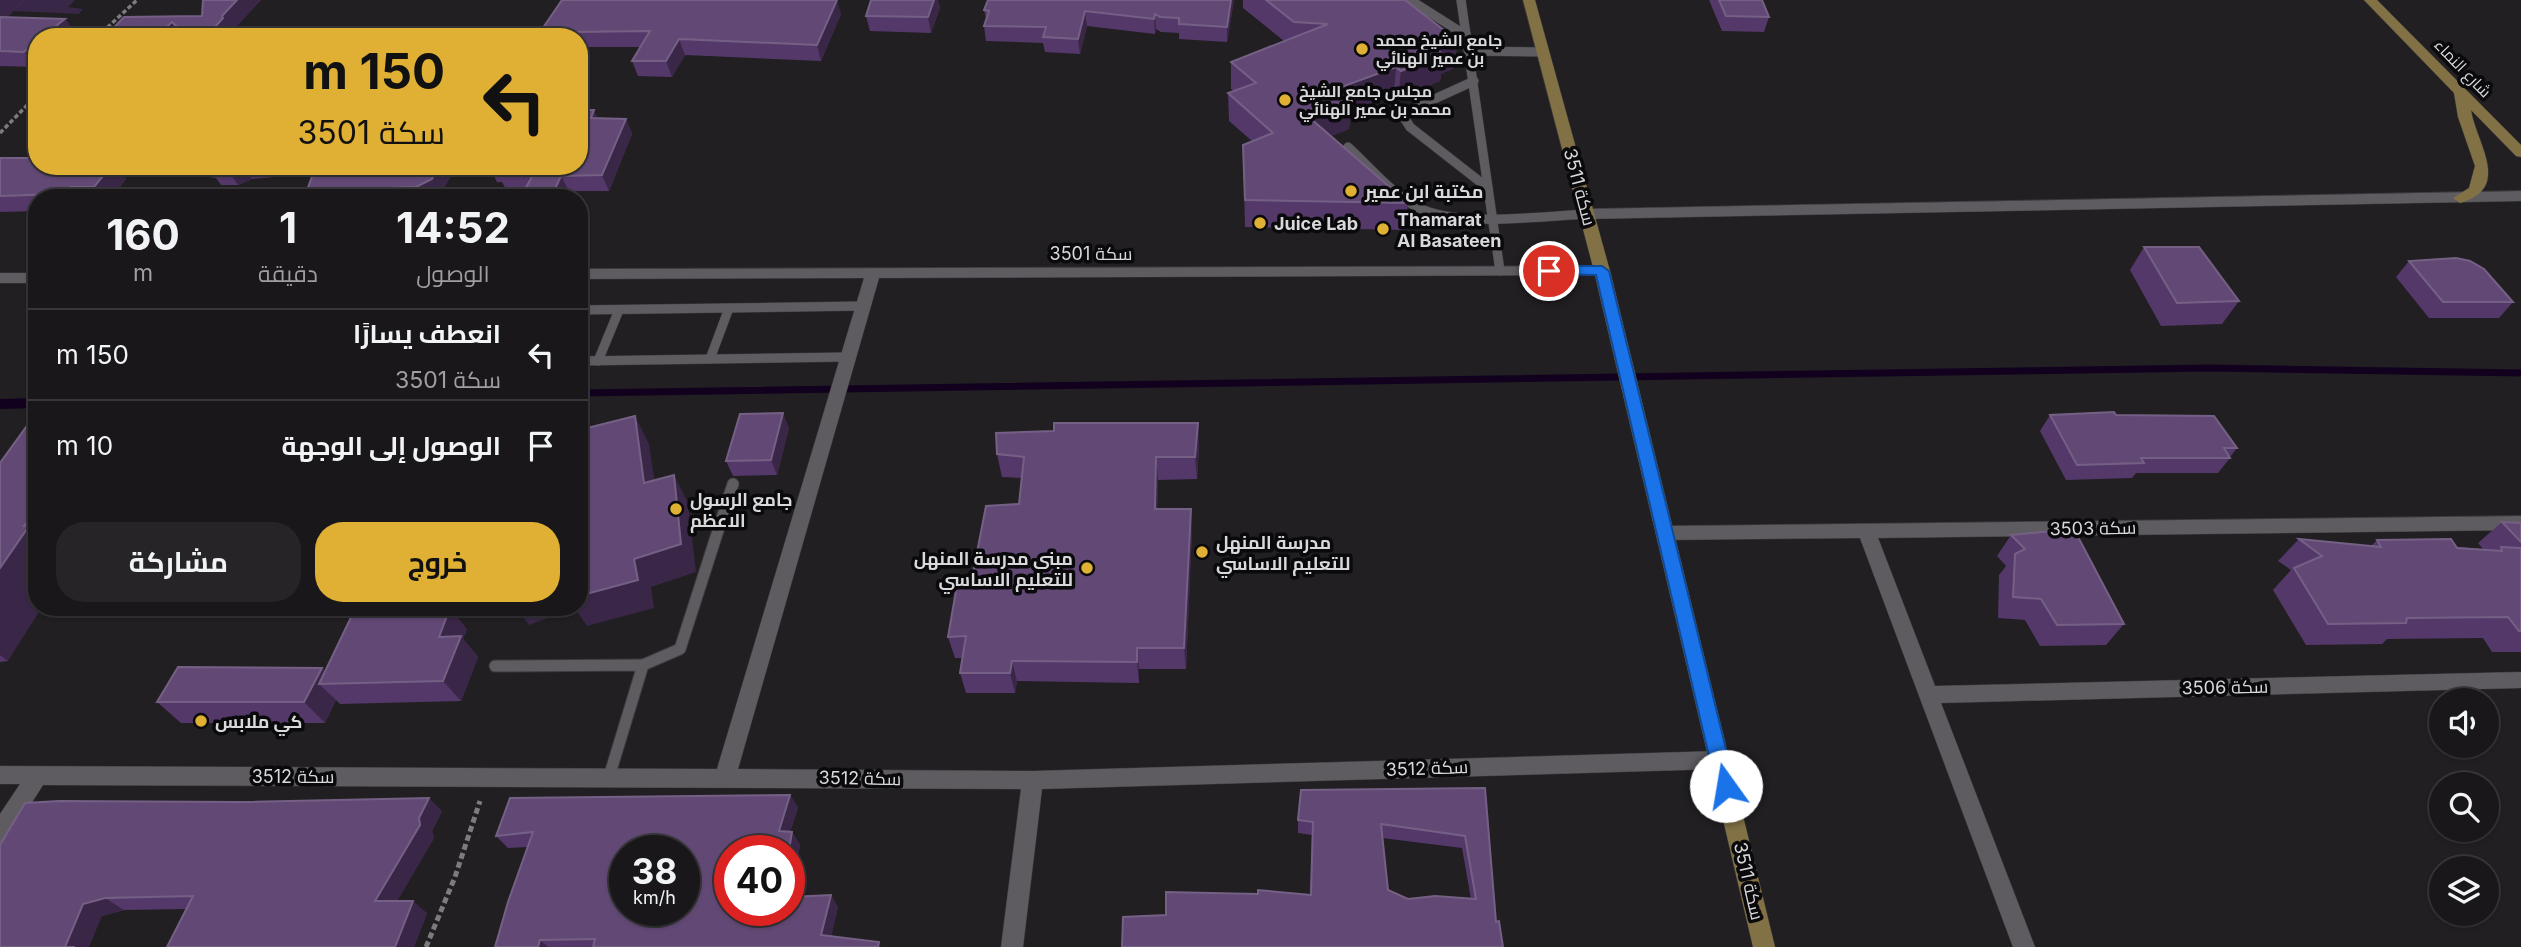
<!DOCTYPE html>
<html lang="ar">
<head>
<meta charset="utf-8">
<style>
  body { margin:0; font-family:Inter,Cairo,sans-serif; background:#262427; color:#f1f3f6; direction:rtl; height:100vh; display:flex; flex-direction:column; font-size:26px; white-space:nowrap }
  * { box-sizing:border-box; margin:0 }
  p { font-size:23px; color:#9f9fa2 }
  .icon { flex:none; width:38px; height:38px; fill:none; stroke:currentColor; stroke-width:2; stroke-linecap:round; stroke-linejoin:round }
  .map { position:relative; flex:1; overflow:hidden; direction:ltr }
  .drawer { position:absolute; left:28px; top:189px; width:560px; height:427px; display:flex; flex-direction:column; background:#19171a; border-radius:28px; box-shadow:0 2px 5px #0004,0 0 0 2px #373639; direction:rtl }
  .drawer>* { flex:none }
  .hud { position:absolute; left:28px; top:28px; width:560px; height:147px; border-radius:28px; box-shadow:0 2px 5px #0004,0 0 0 2px #373639; direction:rtl; background:#e0b034; color:#111; overflow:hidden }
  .tools { position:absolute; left:2429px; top:688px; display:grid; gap:14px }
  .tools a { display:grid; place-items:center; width:70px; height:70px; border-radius:50%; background:#19171a; box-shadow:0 2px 5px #0004,0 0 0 2px #373639; font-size:35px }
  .speed { position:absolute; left:609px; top:835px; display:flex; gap:14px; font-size:35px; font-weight:700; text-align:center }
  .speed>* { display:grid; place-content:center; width:91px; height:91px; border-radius:50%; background:#19171a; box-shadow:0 2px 5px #0004,0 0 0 2px #373639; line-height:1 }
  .speed small { font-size:18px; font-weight:400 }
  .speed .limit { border:10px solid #d22; background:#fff; color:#111 }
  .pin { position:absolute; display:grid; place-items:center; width:60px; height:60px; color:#fff; margin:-30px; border:4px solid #fff; border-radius:50%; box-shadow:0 2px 7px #0007 }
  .me { position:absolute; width:77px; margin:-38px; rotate:347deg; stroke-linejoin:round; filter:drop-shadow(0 0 5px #0008) }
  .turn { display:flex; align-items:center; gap:24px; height:147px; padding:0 28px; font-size:32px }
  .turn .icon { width:91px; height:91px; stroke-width:2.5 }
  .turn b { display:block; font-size:49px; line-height:60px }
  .eta { display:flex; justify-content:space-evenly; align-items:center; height:119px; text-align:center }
  .eta b { font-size:42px; font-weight:700; line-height:49px }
  .action { display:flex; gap:14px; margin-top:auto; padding:14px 28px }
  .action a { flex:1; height:80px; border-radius:28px; background:#e0b034; color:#111; font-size:28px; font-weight:700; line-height:80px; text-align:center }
  .action a+a { background:#262427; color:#f1f3f6 }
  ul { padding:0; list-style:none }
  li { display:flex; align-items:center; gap:21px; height:91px; padding:0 28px; border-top:2px solid #373639 }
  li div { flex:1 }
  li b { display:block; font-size:26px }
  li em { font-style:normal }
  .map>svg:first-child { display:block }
</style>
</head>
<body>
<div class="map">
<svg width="2521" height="947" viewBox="0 0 2521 947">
  <rect width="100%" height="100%" fill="#211f22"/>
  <path fill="#392748" d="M 19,0 L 75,0 L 68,7 L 83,9 L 79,14 L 14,11 Z"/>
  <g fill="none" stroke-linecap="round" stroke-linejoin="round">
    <g stroke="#12001f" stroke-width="7">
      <path d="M 579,393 L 2210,368 L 2521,373"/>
      <path d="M 0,404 L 37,403"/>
    </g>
    <path stroke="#12001f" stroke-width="10" d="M 0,404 L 37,403"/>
    <defs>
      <g id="lane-far1">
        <path d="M 1410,0 L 1467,36"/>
        <path d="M 1461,0 L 1500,271"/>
        <path d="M 1469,51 L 1544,52"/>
        <path d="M 1474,81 L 1408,111 L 1405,119 L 1410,127 L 1488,188"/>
        <path d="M 1348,147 C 1370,167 1391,193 1417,207 C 1456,228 1542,216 1587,214"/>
        <path d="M 579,310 L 863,306"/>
        <path d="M 710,359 L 729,308"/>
        <path d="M 579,361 L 848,357"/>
        <path d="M 598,361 L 619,310"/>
      </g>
      <g id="lane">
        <path d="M 643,665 L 680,649 L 733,484"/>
        <path d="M 495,666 L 643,665 L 609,777"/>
      </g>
      <g id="street">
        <path d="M 2521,191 L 2521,201 L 1587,219 L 1580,214 L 1587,209 Z"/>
        <path d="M 1602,266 L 1610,271 L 1607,275 L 879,278 L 738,769 L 1033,771 L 1719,751 L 1726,753 L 1729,760 L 1726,767 L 1719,769 L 1042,789 L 1023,947 L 1001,947 L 1021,789 L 43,785 L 8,840 L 0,843 L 0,814 L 20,784 L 0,784 L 0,766 L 717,769 L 864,278 L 579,279 L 579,269 Z"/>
        <rect x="0" y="273" width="37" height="10"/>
        <path d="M 2521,516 L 2521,530 L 1878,538 L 1935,686 L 2521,672 L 2521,688 L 1941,703 L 2035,947 L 2013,947 L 1860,538 L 1665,540 L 1659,538 L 1656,533 L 1659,528 L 1665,526 Z"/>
      </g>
      <g id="secondary">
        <path d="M 1523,0 L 1535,0 L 1610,271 L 1775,947 L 1753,947 L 1594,271 Z"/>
        <path d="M 2364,0 L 2377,0 L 2521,145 L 2521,157 L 2516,156 L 2471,110 C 2476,143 2513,188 2460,203 L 2453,198 L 2469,188 L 2475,166 L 2458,117 L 2454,93 Z"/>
      </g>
    </defs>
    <use href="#lane-far1" stroke="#3c3b3d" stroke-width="10"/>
    <use href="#lane" stroke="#3c3b3d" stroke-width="13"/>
    <use href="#street" stroke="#3c3b3d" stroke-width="1"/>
    <use href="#secondary" stroke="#3c3b3d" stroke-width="1"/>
    <g stroke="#7d7b7e" stroke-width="3.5" stroke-dasharray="4.5 2.5" stroke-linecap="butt">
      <path d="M 97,37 L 137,0"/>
      <path d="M 0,133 L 37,95"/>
    </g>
    <path stroke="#7d7b7e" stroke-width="5" stroke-dasharray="6 3.5" stroke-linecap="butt" d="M 426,947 L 455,877 L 480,801"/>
    <use href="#lane-far1" stroke="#5f5c61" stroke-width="9"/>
    <use href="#lane" stroke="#5f5c61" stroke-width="11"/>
    <use href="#street" fill="#5f5c61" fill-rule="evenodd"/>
    <use href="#secondary" fill="#827144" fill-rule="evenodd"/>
  </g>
  <g fill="#543869" fill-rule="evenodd">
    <path d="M 0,0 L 24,0 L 7,17 L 65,19 L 76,34 L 37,37 L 37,67 L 36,67 L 0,66 Z"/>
    <path d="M 203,0 L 261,0 L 232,31 L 233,33 L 230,37 L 105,37 L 202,16 Z"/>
    <path d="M 562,0 L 841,14 L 821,61 L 685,55 L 672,77 L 638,76 L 632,61 L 641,47 L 579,47 L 579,37 L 539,37 L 538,35 Z"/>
    <path d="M 871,0 L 938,0 L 940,8 L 931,33 L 870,31 L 866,16 Z"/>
    <path d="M 988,0 L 1234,0 L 1227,42 L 1179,39 L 1179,33 L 1161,32 L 1156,29 L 1155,34 L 1087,26 L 1080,54 L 1045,52 L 1043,43 L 986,41 L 984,26 L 986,19 L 984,10 Z"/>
    <path d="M 1243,0 L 1405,0 L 1454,68 L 1441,74 L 1440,81 L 1398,98 L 1394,94 L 1351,111 L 1349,129 L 1331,136 L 1408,203 L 1405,230 L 1245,227 L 1243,145 L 1252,141 L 1229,121 L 1228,93 L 1234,91 L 1231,89 L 1231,62 L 1284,41 L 1243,8 Z"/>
    <path d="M 1709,0 L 1762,0 L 1769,17 L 1764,32 L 1722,31 Z"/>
    <path d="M 598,119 L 626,119 L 632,134 L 609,191 L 569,191 L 566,198 L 528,198 L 525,191 L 507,191 L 502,182 L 497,182 L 489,166 L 579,166 Z"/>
    <path d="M 0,158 L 37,166 L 122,166 L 119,170 L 126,179 L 111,198 L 37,198 L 37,211 L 0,212 Z"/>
    <path d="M 193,166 L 287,166 L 285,171 L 275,177 L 252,179 L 238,185 L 221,185 L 216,178 L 200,176 Z"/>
    <path d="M 316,166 L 459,166 L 449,179 L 441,194 L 434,198 L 304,198 Z"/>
    <path d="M 2144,247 L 2239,301 L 2222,324 L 2161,326 L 2130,270 Z"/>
    <path d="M 2409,261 L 2513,302 L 2499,318 L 2429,318 L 2396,277 Z"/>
    <path d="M 2050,415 L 2116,415 L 2237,448 L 2230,457 L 2230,458 L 2218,473 L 2136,473 L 2132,478 L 2066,480 L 2040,431 Z"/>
    <path d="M 789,428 L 777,475 L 733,476 L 726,461 Z"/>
    <path d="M 1199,445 L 1197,479 L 1158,480 L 1157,509 L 1192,531 L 1186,669 L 1139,669 L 1139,683 L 1017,681 L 1015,693 L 966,693 L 960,673 L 962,658 L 955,658 L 948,637 L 972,578 L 1019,504 L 1022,478 L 1002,477 L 997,454 Z"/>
    <path d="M 0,463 L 8,661 L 0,662 Z"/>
    <path d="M 2502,522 L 2521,523 L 2521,652 L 2492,652 L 2483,638 L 2387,639 L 2382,644 L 2306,645 L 2273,590 L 2291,570 L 2278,561 L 2299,539 L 2371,546 L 2377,540 L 2483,549 L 2478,543 Z"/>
    <path d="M 2011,535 L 2124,624 L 2106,645 L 2040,646 L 2025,620 L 1998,618 L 1999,575 L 2006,566 L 1997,556 Z"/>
    <path d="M 467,629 L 463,639 L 478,657 L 461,701 L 340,704 L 336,700 L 325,723 L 181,723 L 157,702 L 322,668 L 325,671 Z"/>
    <path d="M 1485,788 L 1496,922 L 1503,947 L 1166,915 L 1310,895 L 1312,835 L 1298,833 L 1298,820 ZM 1382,838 L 1462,848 L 1471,899 L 1408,899 L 1388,890 Z"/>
    <path d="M 790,795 L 798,808 L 790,832 L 792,832 L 800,845 L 791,897 L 838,907 L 831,936 L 882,947 L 495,947 L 528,847 L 508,848 L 496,836 Z"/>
    <path d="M 442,811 L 432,831 L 434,838 L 397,901 L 427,913 L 414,947 L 167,947 L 187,909 L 124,910 L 102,916 L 0,845 Z"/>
  </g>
  <g fill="#3a2747">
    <path d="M 0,0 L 24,0 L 0,24 Z"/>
    <path d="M 237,0 L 261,0 L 232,31 L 233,33 L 230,37 L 206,37 L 222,16 Z"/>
    <path d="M 837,0 L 841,14 L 821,61 L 817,45 Z"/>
    <path d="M 934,0 L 938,0 L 940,8 L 931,33 L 928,17 Z"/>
    <path d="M 1231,0 L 1234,0 L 1227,42 L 1227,27 Z"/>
    <path d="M 1085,11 L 1087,26 L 1080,54 L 1078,39 Z"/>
    <path d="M 1155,14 L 1156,29 L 1155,34 L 1154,19 Z"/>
    <path d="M 65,19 L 76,34 L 73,37 L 42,37 Z"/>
    <path d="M 172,22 L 182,37 L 155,37 Z"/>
    <path d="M 679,39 L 685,55 L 672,77 L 666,61 Z"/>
    <path d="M 37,41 L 37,67 L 36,67 L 24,52 Z"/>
    <path d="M 1458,41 L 1454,68 L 1441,74 L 1440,81 L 1398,98 L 1401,71 L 1436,49 Z"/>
    <path d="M 1396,67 L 1394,94 L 1351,111 L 1349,129 L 1309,145 L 1310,118 L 1344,86 Z"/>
    <path d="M 594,110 L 601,126 L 591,118 Z"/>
    <path d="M 626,119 L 632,134 L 609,191 L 602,175 Z"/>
    <path d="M 105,166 L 122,166 L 119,170 L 126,179 L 111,198 L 103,198 L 94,187 Z"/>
    <path d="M 235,166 L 243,166 L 252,179 L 238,185 L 227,169 Z"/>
    <path d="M 267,166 L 287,166 L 285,171 L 275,177 Z"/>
    <path d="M 438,166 L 459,166 L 449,179 L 441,194 L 434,198 L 422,198 L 416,187 Z"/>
    <path d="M 561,176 L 569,191 L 566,198 L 560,198 L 555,189 Z"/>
    <path d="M 71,187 L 80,198 L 64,198 L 61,194 Z"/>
    <path d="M 360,189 L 366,198 L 354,198 Z"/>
    <path d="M 783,413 L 789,428 L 777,475 L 771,460 Z"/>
    <path d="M 635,416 L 649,444 L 659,511 L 644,483 Z"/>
    <path d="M 1198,423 L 1199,445 L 1197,479 L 1195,457 Z"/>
    <path d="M 1156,457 L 1158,480 L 1157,530 L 1155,509 Z"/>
    <path d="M 674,475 L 688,503 L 696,572 L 651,587 L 654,608 L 587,626 L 575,608 L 529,625 L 516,607 L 579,607 L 579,591 L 634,559 Z"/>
    <path d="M 37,509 L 37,607 L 42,607 L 8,661 L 0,655 L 0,568 L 24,526 Z"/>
    <path d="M 1191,509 L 1192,531 L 1186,669 L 1184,648 Z"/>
    <path d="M 450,608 L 467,629 L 463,639 L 478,657 L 461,701 L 443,681 L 439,637 Z"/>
    <path d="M 1137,648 L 1139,669 L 1139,683 L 1137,662 Z"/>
    <path d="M 1012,661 L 1017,681 L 1015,693 L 1010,673 Z"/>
    <path d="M 322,668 L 337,683 L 319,684 L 336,700 L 325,723 L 304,702 Z"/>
    <path d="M 790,795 L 798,808 L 786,844 L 779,831 Z"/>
    <path d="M 429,798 L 442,811 L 432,831 L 434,838 L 390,913 L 375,901 Z"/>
    <path d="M 792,832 L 800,845 L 789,907 L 789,850 Z"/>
    <path d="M 831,895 L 838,907 L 829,947 L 821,935 Z"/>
    <path d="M 105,898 L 124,910 L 102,916 L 89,947 L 65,947 L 83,904 Z"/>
    <path d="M 413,901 L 427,913 L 414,947 L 395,947 Z"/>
    <path d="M 540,940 L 548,947 L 538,947 Z"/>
  </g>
  <g fill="#624975" stroke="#756085" stroke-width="2" fill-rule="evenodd">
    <path d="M 203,0 L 237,0 L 222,16 L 223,18 L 206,37 L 187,37 L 172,22 L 155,37 L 105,37 L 124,17 L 202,16 Z"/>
    <path d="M 562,0 L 837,0 L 817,45 L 679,39 L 666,61 L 632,61 L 650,31 L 572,32 L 569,37 L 538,35 Z"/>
    <path d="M 871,0 L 934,0 L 928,17 L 866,16 Z"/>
    <path d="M 988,0 L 1231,0 L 1227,27 L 1179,24 L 1179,18 L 1160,17 L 1155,14 L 1154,19 L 1085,11 L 1078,39 L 1043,37 L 1046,27 L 984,26 L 989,11 L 984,10 Z"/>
    <path d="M 1266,0 L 1405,0 L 1458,41 L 1436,49 L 1443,54 L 1401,71 L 1396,67 L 1344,86 L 1352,93 L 1344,95 L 1351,102 L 1310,118 L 1408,203 L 1245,200 L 1243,145 L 1273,133 L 1228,93 L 1256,83 L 1231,62 L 1328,24 L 1294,22 Z"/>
    <path d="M 1719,0 L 1762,0 L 1769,17 L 1726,16 Z"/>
    <path d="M 0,17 L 65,19 L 42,37 L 37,37 L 37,41 L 24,52 L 0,51 Z"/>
    <path d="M 579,110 L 594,110 L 591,118 L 626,119 L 602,175 L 561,176 L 555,189 L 524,191 L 533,175 L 498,175 L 503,166 L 579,166 Z"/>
    <path d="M 0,158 L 37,158 L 37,166 L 111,166 L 94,187 L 71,187 L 61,194 L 0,196 Z"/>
    <path d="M 209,166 L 235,166 L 227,169 L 210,169 Z"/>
    <path d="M 316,166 L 438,166 L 432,179 L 416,187 L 360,189 L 354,198 L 304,198 Z"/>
    <path d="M 2144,247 L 2199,247 L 2239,301 L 2177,303 Z"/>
    <path d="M 2456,258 L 2470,261 L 2484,269 L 2513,302 L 2443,302 L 2409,261 Z"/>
    <path d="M 2114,412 L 2116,415 L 2214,416 L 2237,448 L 2224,448 L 2230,458 L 2141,458 L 2144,463 L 2077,465 L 2050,415 Z"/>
    <path d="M 783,413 L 771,460 L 726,461 L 740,414 Z"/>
    <path d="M 635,416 L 644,483 L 674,475 L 681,544 L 634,559 L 638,580 L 579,596 L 579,430 Z"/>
    <path d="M 29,423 L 37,423 L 37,509 L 24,526 L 29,526 L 0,568 L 0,463 Z"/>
    <path d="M 1054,423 L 1198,423 L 1195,457 L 1156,457 L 1155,509 L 1191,509 L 1184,648 L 1137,648 L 1137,662 L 1012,661 L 1010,673 L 960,673 L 966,636 L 948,637 L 958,579 L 972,578 L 986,506 L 1019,504 L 1024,457 L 997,454 L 996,433 L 1054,431 Z"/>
    <path d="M 2502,522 L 2521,523 L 2521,542 Z"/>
    <path d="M 2053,531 L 2058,534 L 2076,533 L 2124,624 L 2057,625 L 2041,599 L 2013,597 L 2015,554 L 2025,549 L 2011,535 Z"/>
    <path d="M 2299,539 L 2381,547 L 2377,540 L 2451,539 L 2457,548 L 2502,551 L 2501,547 L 2521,548 L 2521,631 L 2519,631 L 2508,617 L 2407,618 L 2406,623 L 2328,624 L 2294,568 L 2322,556 Z"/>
    <path d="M 450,608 L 439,637 L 461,636 L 443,681 L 319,684 L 354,611 Z"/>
    <path d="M 178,667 L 322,668 L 304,702 L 157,702 Z"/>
    <path d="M 1485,788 L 1496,922 L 1499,921 L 1503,947 L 1122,947 L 1123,917 L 1166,915 L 1166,892 L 1258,894 L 1258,890 L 1311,895 L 1313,822 L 1298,820 L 1301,790 ZM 1381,824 L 1465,836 L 1476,899 L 1435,896 L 1408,899 L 1388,890 Z"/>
    <path d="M 790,795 L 779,831 L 792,832 L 789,850 L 730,850 L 730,910 L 789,910 L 789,897 L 831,895 L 821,935 L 879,942 L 878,947 L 593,947 L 595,939 L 540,940 L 538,947 L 495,947 L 508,902 L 533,832 L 496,836 L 510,798 ZM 625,850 L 684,850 L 684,910 L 625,910 Z"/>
    <path d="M 429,798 L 419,818 L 420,825 L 375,901 L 413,901 L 395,947 L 167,947 L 193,896 L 105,898 L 83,904 L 65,947 L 75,947 L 0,947 L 0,845 L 25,803 L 59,801 L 241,802 Z"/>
  </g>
  <path fill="#1a73e8" stroke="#114b97" stroke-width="2" d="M 1549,266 L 1602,266 L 1609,271 L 1735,786 L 1733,792 L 1726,795 L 1719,792 L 1716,786 L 1596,275 L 1544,274 L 1542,271 Z"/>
  <g fill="#e0b034" stroke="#0a090b" stroke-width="2.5">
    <circle cx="1362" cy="49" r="7"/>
    <circle cx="1285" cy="100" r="7"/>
    <circle cx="1351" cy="191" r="7"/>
    <circle cx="1260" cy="223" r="7"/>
    <circle cx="1383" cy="229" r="7"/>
    <circle cx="676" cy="509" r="7"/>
    <circle cx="1202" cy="552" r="7"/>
    <circle cx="1087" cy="568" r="7"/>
    <circle cx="201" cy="721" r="7"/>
  </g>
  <g text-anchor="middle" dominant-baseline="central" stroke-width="7" stroke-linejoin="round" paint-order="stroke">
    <g font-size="16" font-weight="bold" fill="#d9d8da" stroke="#0a090b" text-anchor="start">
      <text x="1376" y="40">جامع الشيخ محمد<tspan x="1376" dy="18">بن عمير الهنائي</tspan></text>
      <text x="1299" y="91">مجلس جامع الشيخ<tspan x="1299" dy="18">محمد بن عمير الهنائي</tspan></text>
    </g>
    <g font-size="16" fill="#d9d8da" stroke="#0a090b">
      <text transform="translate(2463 68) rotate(46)">شارع النماء</text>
    </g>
    <g font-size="18" fill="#d9d8da" stroke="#0a090b">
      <text transform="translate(1580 187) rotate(75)">سكة 3511</text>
      <text x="1091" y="253">سكة 3501</text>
      <text transform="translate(2093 528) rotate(-1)">سكة 3503</text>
      <text transform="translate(2225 687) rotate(-1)">سكة 3506</text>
      <text transform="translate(1427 768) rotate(-2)">سكة 3512</text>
      <text x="293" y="776">سكة 3512</text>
      <text transform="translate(860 778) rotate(1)">سكة 3512</text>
      <text transform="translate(1749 881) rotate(77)">سكة 3511</text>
    </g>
    <g font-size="18" font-weight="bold" fill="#d9d8da" stroke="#0a090b" text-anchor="start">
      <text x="1365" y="191">مكتبة ابن عمير</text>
      <text x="1397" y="219">Thamarat<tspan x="1397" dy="21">Al Basateen</tspan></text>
      <text x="1274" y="223">Juice Lab</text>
      <text x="690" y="499">جامع الرسول<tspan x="690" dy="21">الاعظم</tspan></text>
      <text x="1216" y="542">مدرسة المنهل<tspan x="1216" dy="21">للتعليم الاساسي</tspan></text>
      <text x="1073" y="558" text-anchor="end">مبنى مدرسة المنهل<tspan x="1073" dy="21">للتعليم الاساسي</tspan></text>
      <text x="215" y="721">كي ملابس</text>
    </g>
  </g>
</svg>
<div class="tools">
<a><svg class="icon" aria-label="sound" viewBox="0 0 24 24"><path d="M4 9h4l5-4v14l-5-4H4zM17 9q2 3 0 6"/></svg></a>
<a><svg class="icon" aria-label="search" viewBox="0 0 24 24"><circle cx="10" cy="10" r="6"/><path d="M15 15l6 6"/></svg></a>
<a><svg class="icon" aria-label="layers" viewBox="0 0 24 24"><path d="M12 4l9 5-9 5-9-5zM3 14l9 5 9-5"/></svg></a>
</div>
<div class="speed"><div>38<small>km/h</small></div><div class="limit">40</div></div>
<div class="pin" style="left:1549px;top:271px;background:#d93025"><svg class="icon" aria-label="arrive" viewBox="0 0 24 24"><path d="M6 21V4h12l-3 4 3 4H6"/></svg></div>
<svg class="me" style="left:1726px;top:786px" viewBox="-20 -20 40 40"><circle r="19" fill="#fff"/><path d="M0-13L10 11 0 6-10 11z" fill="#1a73e8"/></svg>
<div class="hud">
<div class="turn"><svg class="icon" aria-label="left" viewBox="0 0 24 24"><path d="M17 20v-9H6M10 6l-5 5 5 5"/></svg><div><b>150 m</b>سكة 3501</div></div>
</div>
<section class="drawer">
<div class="eta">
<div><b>14:52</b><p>الوصول</p></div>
<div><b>1</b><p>دقيقة</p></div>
<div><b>160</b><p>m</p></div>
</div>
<ul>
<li><svg class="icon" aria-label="left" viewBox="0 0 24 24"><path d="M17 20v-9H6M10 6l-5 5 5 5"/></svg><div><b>انعطف يسارًا</b><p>سكة 3501</p></div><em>150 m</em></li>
<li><svg class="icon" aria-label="arrive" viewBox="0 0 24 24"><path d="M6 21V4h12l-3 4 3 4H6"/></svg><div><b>الوصول إلى الوجهة</b></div><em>10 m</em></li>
</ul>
<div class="action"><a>خروج</a><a>مشاركة</a></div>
</section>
</div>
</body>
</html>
